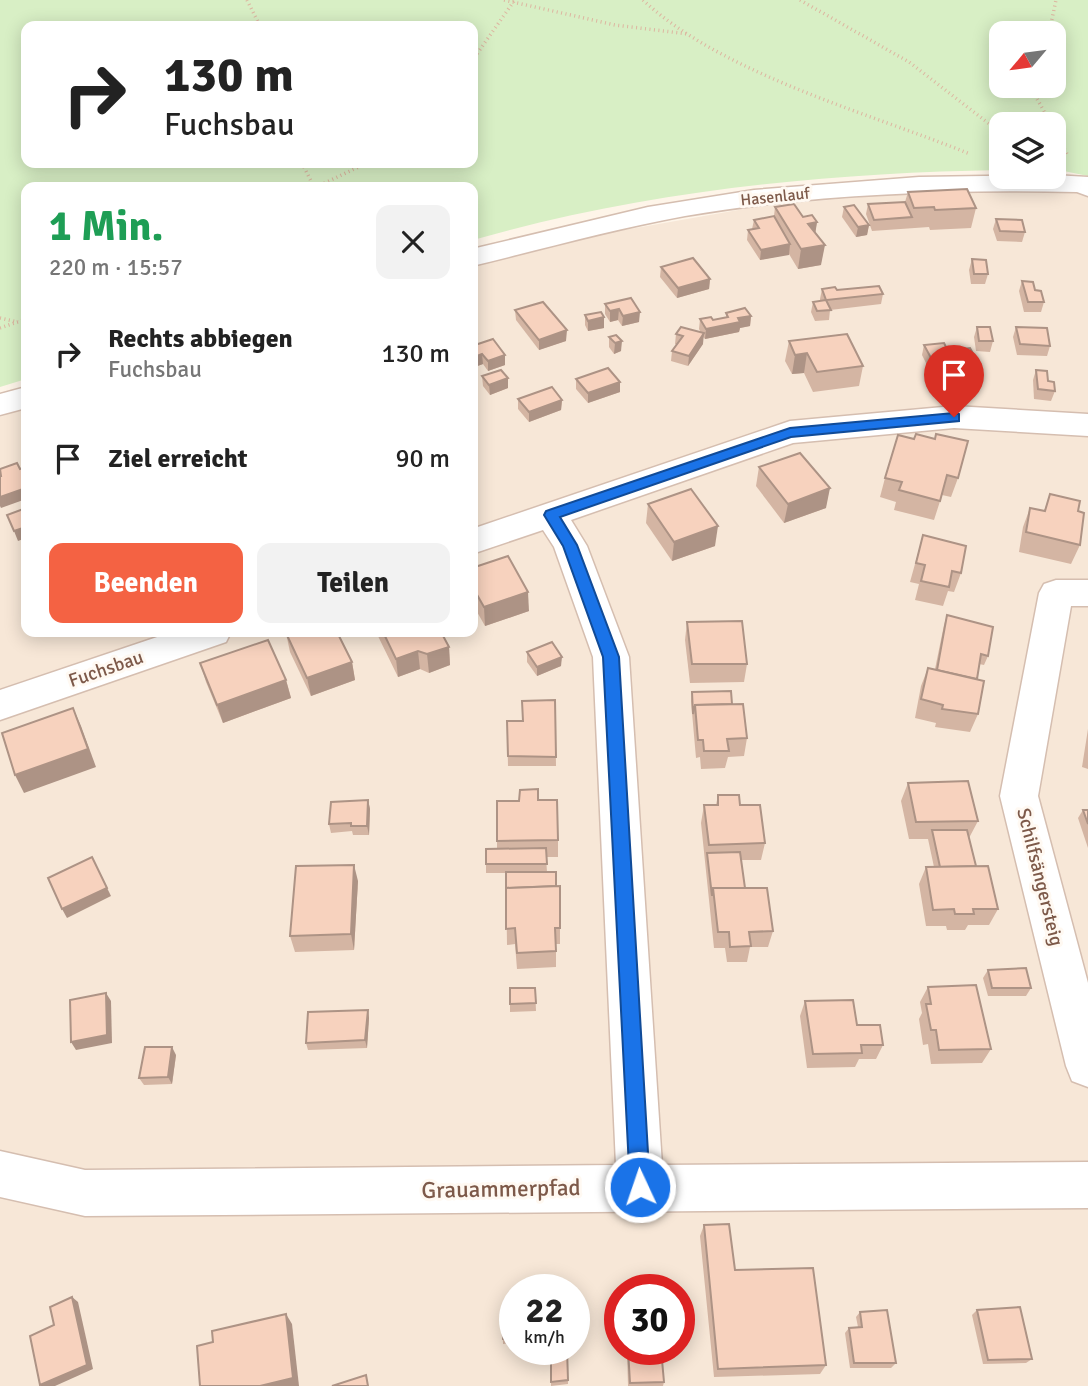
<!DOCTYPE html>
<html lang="de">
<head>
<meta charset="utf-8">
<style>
  body { margin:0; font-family:Signika,sans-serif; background:#f2f2f2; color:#222; height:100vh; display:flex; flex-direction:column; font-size:26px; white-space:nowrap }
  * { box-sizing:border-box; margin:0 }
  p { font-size:23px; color:#767676 }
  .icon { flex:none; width:38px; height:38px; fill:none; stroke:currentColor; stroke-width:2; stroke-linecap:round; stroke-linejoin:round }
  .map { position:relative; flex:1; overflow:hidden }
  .panel { position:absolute; left:21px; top:182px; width:457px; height:455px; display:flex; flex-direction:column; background:#fff; border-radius:14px; box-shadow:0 4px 18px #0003 }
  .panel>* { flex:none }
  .hud { position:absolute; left:21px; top:21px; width:457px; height:147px; border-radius:14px; box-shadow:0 4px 18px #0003; background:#fff; color:#222; overflow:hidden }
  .needle { width:46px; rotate:241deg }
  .controls { position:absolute; left:989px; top:21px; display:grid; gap:14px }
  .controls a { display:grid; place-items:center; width:77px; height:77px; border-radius:14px; background:#fff; box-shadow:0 4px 18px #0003; font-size:35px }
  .speed { position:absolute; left:499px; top:1274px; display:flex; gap:14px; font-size:35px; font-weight:700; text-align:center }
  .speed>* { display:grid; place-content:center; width:91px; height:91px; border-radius:50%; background:#fff; box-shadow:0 4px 18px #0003; line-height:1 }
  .speed small { font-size:18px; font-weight:400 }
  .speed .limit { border:10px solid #d22; background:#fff; color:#111 }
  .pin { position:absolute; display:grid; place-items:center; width:60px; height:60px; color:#fff; margin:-72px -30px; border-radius:50% 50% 50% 0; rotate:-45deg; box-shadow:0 0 7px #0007 }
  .pin .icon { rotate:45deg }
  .me { position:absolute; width:77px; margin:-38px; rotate:357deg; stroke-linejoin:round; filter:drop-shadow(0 0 5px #0008) }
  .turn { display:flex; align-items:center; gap:24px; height:147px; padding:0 28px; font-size:32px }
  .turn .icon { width:91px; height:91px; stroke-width:2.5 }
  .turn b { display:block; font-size:49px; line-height:60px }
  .round { display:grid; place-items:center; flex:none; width:74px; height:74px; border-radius:14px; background:#f2f2f2 }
  .summary { display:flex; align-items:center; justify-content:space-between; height:119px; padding:0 28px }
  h1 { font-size:42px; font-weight:700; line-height:52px; color:#1e9e55 }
  .primary-button { display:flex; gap:14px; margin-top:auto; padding:14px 28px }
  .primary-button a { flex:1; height:80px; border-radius:14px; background:#f46243; color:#fff; font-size:28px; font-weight:700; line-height:80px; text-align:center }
  .primary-button a+a { background:#f2f2f2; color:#222 }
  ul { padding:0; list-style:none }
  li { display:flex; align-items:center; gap:21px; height:105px; padding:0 28px }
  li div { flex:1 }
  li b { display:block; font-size:26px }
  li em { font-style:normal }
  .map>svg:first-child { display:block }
</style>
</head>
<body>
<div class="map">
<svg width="1088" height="1386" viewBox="0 0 1088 1386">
  <rect width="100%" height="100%" fill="#fef5e9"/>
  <path fill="#f7e7d7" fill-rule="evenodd" d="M 1088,188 L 1088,1386 L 0,1386 L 0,417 L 26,408 L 26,632 L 472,632 L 473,267 L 532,249 L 613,232 L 761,206 L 895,194 ZM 514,1290 L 574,1290 L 574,1349 L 514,1349 ZM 620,1290 L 679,1290 L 679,1349 L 620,1349 Z"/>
  <path fill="#d8efc5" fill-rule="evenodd" d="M 0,0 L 1088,0 L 1088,176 L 1054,169 L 1054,124 L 1001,124 L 1001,170 C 823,173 644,191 473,240 L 472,187 L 26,187 L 26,379 L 0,387 ZM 26,26 L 472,26 L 472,163 L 26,163 ZM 1001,33 L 1054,33 L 1054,86 L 1001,86 Z"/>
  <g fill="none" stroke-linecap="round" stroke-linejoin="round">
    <defs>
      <g id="minor">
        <path d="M 1054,175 L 1088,177 L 1088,196 L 1077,192 C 946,189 814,194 685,216 C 613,229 543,249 472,266 L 472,249 L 648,207 L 754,190 L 919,177 Z"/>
        <path d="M 26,387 L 26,408 L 0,415 L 0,394 Z"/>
        <path d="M 954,406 L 1088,414 L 1088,436 L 954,428 L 793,443 L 571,520 L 587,546 L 629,657 L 662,1165 L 1088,1162 L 1088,1208 L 85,1216 L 0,1197 L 0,1151 L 85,1170 L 616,1165 L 593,657 L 554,547 L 543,530 L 472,554 L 472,529 L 790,421 Z"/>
        <path d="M 1056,580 L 1088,580 L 1088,606 L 1071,606 L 1038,796 L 1088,983 L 1088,1087 L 1072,1081 L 1066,1066 L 1000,796 L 1039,593 L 1044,584 Z"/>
        <path d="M 172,632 L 231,632 L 226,642 L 0,720 L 0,690 Z"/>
      </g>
    </defs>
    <use href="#minor" stroke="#d5beb0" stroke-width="3"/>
    <g stroke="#ddb5a0" stroke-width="3.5" stroke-dasharray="1 3.5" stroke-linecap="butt">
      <path d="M 247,0 L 260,26"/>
      <path d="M 504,0 L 615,25 L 688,34"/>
      <path d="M 643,0 C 722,74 869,113 970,154"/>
      <path d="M 800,0 L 909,62 L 1001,133"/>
      <path d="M 1049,33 L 1056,0"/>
      <path d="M 472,61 L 514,1"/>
      <path d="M 1038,86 L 1036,97 L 1051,124"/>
      <path d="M 1054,129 L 1068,156"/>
      <path d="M 302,163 L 314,187"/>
      <path d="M 316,187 L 367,163"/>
      <path d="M 0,318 L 18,322"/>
      <path d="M 0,328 L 26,319"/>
    </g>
    <use href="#minor" fill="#fff" fill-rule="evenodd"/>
  </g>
  <g fill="#d4b5a3">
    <path d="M 908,192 L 976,208 L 971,228 L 930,230 L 929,227 L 872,231 L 866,214 L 868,204 L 905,202 Z"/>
    <path d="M 775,207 L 817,222 L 815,233 L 821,265 L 798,269 L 789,254 L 760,260 L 747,240 L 748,230 L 752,229 L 754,220 L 774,216 Z"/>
    <path d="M 844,207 L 869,225 L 867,235 L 856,237 L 842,217 Z"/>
    <path d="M 996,219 L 1025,232 L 1022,242 L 997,241 L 993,229 Z"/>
    <path d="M 972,259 L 988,274 L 985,284 L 971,284 L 969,270 Z"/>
    <path d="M 661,267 L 710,279 L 709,289 L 677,298 L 660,277 Z"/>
    <path d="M 1022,281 L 1035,290 L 1044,302 L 1041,312 L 1024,312 L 1019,291 Z"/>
    <path d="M 822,289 L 837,290 L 883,294 L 881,304 L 830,310 L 829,320 L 815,321 L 811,312 L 813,302 L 820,301 L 820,299 Z"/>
    <path d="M 631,298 L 639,322 L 622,326 L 618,320 L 610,322 L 605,314 L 605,304 Z"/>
    <path d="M 515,310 L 566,341 L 539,350 L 516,320 Z"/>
    <path d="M 726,313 L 751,316 L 750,326 L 740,328 L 739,332 L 705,339 L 703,337 L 703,344 L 688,366 L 671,361 L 672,351 L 677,345 L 675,344 L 676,334 L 701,333 L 699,329 L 700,319 L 713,320 L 726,318 Z"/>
    <path d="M 585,315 L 604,328 L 588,331 L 585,325 Z"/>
    <path d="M 977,327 L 993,341 L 990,352 L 976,351 L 974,337 Z"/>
    <path d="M 1016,327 L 1050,346 L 1047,356 L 1017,355 L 1013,337 Z"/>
    <path d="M 609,337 L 621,351 L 614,354 L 609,347 Z"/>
    <path d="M 789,341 L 863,366 L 859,386 L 813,392 L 804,373 L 792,374 L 785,361 Z"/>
    <path d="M 924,345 L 948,351 L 979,364 L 976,374 L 934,379 L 922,355 Z"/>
    <path d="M 472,346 L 505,355 L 505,365 L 488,371 L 483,364 L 472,368 Z"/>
    <path d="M 1036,370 L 1048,381 L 1055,391 L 1051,401 L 1034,399 L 1033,380 Z"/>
    <path d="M 482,376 L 508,388 L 490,395 L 483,386 Z"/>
    <path d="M 576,379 L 620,392 L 588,403 L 576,389 Z"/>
    <path d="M 518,399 L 562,400 L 561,410 L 529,422 L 518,409 Z"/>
    <path d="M 914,439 L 958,478 L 951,497 L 942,495 L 934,520 L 894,510 L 896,502 L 880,497 L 885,478 Z"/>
    <path d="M 759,467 L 826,508 L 784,523 L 756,486 Z"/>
    <path d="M 1050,494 L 1080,545 L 1071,564 L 1019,552 L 1023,527 L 1030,508 L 1044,511 Z"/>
    <path d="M 648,504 L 715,546 L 672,561 L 646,523 Z"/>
    <path d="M 923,535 L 961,573 L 954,592 L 948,591 L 943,606 L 915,600 L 919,584 L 910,582 Z"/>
    <path d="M 472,568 L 529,611 L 485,626 L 472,603 Z"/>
    <path d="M 947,615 L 988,656 L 984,665 L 979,664 L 977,679 L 978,714 L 970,732 L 935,727 L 936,723 L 915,718 L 921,686 L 928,668 L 935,669 L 944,625 Z"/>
    <path d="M 687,622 L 747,664 L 744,682 L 690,683 L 685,640 Z"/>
    <path d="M 376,632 L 441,632 L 449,647 L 450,665 L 429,673 L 420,669 L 398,677 Z"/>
    <path d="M 286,633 L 352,662 L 355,680 L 311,696 L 290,652 Z"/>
    <path d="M 527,652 L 561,666 L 537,676 L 527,662 Z"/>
    <path d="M 200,663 L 286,680 L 291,698 L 223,723 L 206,682 Z"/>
    <path d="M 692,692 L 732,704 L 747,738 L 744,756 L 728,757 L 725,768 L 701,769 L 700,757 L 696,758 L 691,701 Z"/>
    <path d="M 555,700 L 556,766 L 508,766 L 507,721 L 522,721 Z"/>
    <path d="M 1088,729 L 1088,769 L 1082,767 Z"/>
    <path d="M 908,783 L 978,821 L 969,838 L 976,866 L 998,909 L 989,925 L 968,925 L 965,930 L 947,930 L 946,926 L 926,926 L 919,884 L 926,867 L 934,867 L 928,839 L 909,839 L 901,801 Z"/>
    <path d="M 718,795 L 740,805 L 765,843 L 761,860 L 741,860 L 745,888 L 773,931 L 768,947 L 750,947 L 747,962 L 727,962 L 725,948 L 714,948 L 701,823 L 704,805 L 716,805 Z"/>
    <path d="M 368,800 L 370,809 L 369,835 L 353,835 L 352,831 L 331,833 L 329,824 Z"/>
    <path d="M 538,800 L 558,840 L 558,857 L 546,857 L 547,872 L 556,886 L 560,928 L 560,944 L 556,944 L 556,967 L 517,969 L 515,944 L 507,945 L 506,873 L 486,873 L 486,864 L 497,849 L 497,841 Z"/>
    <path d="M 1083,810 L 1088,810 L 1088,848 L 1078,818 Z"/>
    <path d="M 358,881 L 354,950 L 295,952 L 290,936 Z"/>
    <path d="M 988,970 L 1031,988 L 1026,996 L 988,996 L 983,978 Z"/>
    <path d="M 928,987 L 991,1049 L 982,1063 L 931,1064 L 928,1044 L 923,1045 L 919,1019 L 922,1013 L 920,1002 Z"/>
    <path d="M 535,988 L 536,1011 L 510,1012 L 510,1004 Z"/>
    <path d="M 805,1001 L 857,1025 L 883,1045 L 876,1059 L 859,1059 L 855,1067 L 807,1068 L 800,1016 Z"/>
    <path d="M 368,1010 L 369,1018 L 367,1048 L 308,1050 L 306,1043 Z"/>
    <path d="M 176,1055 L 172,1084 L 144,1085 L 139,1078 Z"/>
    <path d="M 704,1225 L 735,1270 L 826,1365 L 820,1374 L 714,1377 L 700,1236 Z"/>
    <path d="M 514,1308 L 514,1343 L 503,1344 L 502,1309 Z"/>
    <path d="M 977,1310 L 1032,1359 L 1026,1363 L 983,1364 L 972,1315 Z"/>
    <path d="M 860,1312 L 896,1363 L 891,1368 L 850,1368 L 845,1333 L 849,1328 L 858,1327 L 856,1317 Z"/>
    <path d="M 551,1349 L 567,1349 L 568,1384 L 551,1386 Z"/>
    <path d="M 627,1349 L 661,1349 L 664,1382 L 663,1386 L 628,1386 Z"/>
  </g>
  <g fill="#ad9385">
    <path d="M 817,222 L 814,242 L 808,224 Z"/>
    <path d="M 869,225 L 867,235 L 856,237 L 858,227 Z"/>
    <path d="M 790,244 L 789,255 L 760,260 L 761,250 Z"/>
    <path d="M 825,245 L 821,265 L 798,269 L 801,249 Z"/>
    <path d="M 710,279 L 709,289 L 677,298 L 678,288 Z"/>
    <path d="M 619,309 L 618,320 L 610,322 L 610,311 Z"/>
    <path d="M 640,312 L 639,322 L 622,326 L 623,316 Z"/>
    <path d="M 751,316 L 750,326 L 740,328 L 739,332 L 705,339 L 706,329 L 738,318 Z"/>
    <path d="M 604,317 L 604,328 L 588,331 L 588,321 Z"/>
    <path d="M 567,330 L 566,341 L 539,350 L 539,340 Z"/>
    <path d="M 704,333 L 703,344 L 688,366 L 689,356 Z"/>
    <path d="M 622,341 L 621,351 L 614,354 L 615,343 Z"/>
    <path d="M 807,353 L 804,373 L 792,374 L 795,355 Z"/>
    <path d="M 482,354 L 483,364 L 472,368 L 472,358 Z"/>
    <path d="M 505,355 L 505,365 L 488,371 L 488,361 Z"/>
    <path d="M 508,378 L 508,388 L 490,395 L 489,385 Z"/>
    <path d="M 620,382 L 620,392 L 588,403 L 588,393 Z"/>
    <path d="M 562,400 L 561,410 L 529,422 L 529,412 Z"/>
    <path d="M 472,428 L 474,428 L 475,438 L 472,438 Z"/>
    <path d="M 26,488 L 26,499 L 1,508 L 0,506 L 0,497 Z"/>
    <path d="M 830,488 L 826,508 L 784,523 L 788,504 Z"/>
    <path d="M 718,526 L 715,546 L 672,561 L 674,542 Z"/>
    <path d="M 26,527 L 26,538 L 18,541 L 14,531 Z"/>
    <path d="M 528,592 L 529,611 L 485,626 L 484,607 Z"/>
    <path d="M 449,647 L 450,665 L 429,673 L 427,654 Z"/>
    <path d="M 418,651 L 420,669 L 398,677 L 396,659 Z"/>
    <path d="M 562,657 L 561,666 L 537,676 L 537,667 Z"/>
    <path d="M 352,662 L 355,680 L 311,696 L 307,678 Z"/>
    <path d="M 286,680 L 291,698 L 223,723 L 217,705 Z"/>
    <path d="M 73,708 L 81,726 L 96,767 L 24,793 L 15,775 Z"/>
    <path d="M 368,800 L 370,809 L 369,835 L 367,826 Z"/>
    <path d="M 92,857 L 111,896 L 67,918 L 62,909 Z"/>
    <path d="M 354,865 L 358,881 L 354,950 L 351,934 Z"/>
    <path d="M 106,993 L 111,1001 L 112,1043 L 76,1050 L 71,1042 Z"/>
    <path d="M 368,1010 L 369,1018 L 367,1048 L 365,1040 Z"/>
    <path d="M 172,1047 L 176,1055 L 172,1084 L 168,1077 Z"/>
    <path d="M 72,1297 L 78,1302 L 93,1369 L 55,1386 L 41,1386 L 40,1385 Z"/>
    <path d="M 286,1314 L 292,1324 L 299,1386 L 260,1386 Z"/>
  </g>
  <g fill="#f7d2be" stroke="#ad9385" stroke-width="2">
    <path d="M 967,189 L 976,208 L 935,210 L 934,207 L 914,208 L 908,192 Z"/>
    <path d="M 905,202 L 912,217 L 874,220 L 868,204 Z"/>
    <path d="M 794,204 L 803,217 L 812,215 L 817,222 L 808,224 L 825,245 L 801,249 L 775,207 Z"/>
    <path d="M 854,205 L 869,225 L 858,227 L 844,207 Z"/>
    <path d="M 774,216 L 790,244 L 761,250 L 748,230 L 759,228 L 754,220 Z"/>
    <path d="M 996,219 L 1022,220 L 1025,232 L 1000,231 Z"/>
    <path d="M 693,258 L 710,279 L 678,288 L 661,267 Z"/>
    <path d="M 972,259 L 986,260 L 988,274 L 974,274 Z"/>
    <path d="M 1022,281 L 1033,282 L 1035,290 L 1041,291 L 1044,302 L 1028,302 Z"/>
    <path d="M 879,286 L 883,294 L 826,300 L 831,310 L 817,311 L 813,302 L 826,300 L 822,289 L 835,287 L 837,290 Z"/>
    <path d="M 631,298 L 640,312 L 623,316 L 619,309 L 610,311 L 605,304 Z"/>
    <path d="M 543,302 L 567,330 L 539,340 L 515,310 Z"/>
    <path d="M 745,308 L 751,316 L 738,318 L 740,322 L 706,329 L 700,319 L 711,317 L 713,320 L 728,317 L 726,313 Z"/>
    <path d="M 601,312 L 604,317 L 588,321 L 585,315 Z"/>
    <path d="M 681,327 L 704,333 L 689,356 L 672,351 L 683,336 L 676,334 Z"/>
    <path d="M 977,327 L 990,327 L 993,341 L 979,341 Z"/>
    <path d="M 1016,327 L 1047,328 L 1050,346 L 1020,344 Z"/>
    <path d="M 847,334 L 863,366 L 817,372 L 807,353 L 795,355 L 789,341 Z"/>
    <path d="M 616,335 L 622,341 L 615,343 L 609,337 Z"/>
    <path d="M 493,339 L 505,355 L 488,361 L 482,354 L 472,358 L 472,346 Z"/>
    <path d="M 944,343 L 948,351 L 970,348 L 979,364 L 937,369 L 924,345 Z"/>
    <path d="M 608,368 L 620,382 L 588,393 L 576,379 Z"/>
    <path d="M 501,370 L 508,378 L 489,385 L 482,376 Z"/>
    <path d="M 1036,370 L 1047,371 L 1048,381 L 1054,382 L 1055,391 L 1038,389 Z"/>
    <path d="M 552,387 L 562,400 L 529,412 L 518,399 Z"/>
    <path d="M 916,434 L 935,439 L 936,434 L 968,441 L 958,478 L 947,475 L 940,501 L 899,490 L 902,482 L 885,478 L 898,435 L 914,439 Z"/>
    <path d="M 800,453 L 830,488 L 788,504 L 759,467 Z"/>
    <path d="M 17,463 L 20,469 L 26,467 L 26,488 L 0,497 L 0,476 L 1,476 L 0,469 Z"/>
    <path d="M 691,489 L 718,526 L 674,542 L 648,504 Z"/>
    <path d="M 1050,494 L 1080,501 L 1078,511 L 1084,513 L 1080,545 L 1026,532 L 1030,508 L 1045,511 Z"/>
    <path d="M 26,508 L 26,527 L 14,531 L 7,515 Z"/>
    <path d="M 923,535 L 966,546 L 961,573 L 952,571 L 949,587 L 921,581 L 925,565 L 916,563 Z"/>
    <path d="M 508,556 L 528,592 L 484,607 L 472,586 L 472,568 Z"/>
    <path d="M 947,615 L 993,627 L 988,656 L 981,654 L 977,679 L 937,670 Z"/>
    <path d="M 742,621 L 747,664 L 692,664 L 687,622 Z"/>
    <path d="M 289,632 L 337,632 L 352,662 L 307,678 L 286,633 Z"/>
    <path d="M 383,632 L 441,632 L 449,647 L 427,654 L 418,651 L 396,659 Z"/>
    <path d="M 268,640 L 286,680 L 217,705 L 200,663 Z"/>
    <path d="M 552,642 L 562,657 L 537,667 L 527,652 Z"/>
    <path d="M 928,668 L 984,681 L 978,714 L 942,709 L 943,705 L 921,699 Z"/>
    <path d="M 731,691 L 732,704 L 695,705 L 693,714 L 692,692 Z"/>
    <path d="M 555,700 L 556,757 L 508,756 L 507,721 L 523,721 L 522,701 Z"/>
    <path d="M 743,704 L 747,738 L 727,739 L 729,751 L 704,751 L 703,740 L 698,740 L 695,705 Z"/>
    <path d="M 73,708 L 88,749 L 15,775 L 2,733 Z"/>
    <path d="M 968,781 L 978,821 L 916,822 L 908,783 Z"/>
    <path d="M 538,789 L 538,800 L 557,800 L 558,840 L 497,841 L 497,801 L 519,801 L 520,790 Z"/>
    <path d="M 718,795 L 739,795 L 740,805 L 760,805 L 765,843 L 709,845 L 704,805 L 718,805 Z"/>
    <path d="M 368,800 L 367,826 L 351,826 L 351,823 L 329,824 L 331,802 Z"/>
    <path d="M 1083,810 L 1088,810 L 1088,824 Z"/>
    <path d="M 932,830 L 967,830 L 976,866 L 940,867 Z"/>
    <path d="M 546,848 L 547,864 L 486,864 L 486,849 Z"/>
    <path d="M 740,852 L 745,888 L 713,888 L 712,896 L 707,853 Z"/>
    <path d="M 92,857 L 107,888 L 62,909 L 48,878 Z"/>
    <path d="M 354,865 L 351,934 L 290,936 L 296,866 Z"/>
    <path d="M 988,866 L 998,909 L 973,909 L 974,914 L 955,914 L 954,909 L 933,910 L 926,867 Z"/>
    <path d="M 506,872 L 556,872 L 556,886 L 506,888 Z"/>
    <path d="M 560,886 L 560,928 L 555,928 L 556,951 L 517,953 L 515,928 L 506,929 L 506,888 Z"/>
    <path d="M 713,888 L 767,888 L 773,931 L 749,932 L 751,946 L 730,947 L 729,932 L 718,932 Z"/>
    <path d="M 1026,968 L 1031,988 L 992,988 L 988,970 Z"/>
    <path d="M 976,985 L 991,1049 L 939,1050 L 936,1030 L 931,1030 L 926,1004 L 931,1004 L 928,987 Z"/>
    <path d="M 510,988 L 535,988 L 536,1003 L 510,1004 Z"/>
    <path d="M 106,993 L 107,1035 L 71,1042 L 70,1000 Z"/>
    <path d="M 853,1000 L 857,1025 L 880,1025 L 883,1045 L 861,1045 L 862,1053 L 813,1054 L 805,1001 Z"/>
    <path d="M 368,1010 L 365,1040 L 306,1043 L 308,1012 Z"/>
    <path d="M 145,1047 L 172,1047 L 168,1077 L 139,1078 Z"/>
    <path d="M 729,1224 L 735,1270 L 813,1268 L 826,1365 L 718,1369 L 704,1225 Z"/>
    <path d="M 72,1297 L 87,1365 L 40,1385 L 30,1336 L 54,1325 L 50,1307 Z"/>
    <path d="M 1020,1307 L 1032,1359 L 988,1360 L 977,1310 Z"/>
    <path d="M 514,1308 L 514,1338 L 503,1339 L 502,1309 Z"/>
    <path d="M 887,1310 L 896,1363 L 854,1363 L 849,1328 L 862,1327 L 860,1312 Z"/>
    <path d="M 286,1314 L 293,1378 L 260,1386 L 200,1386 L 197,1346 L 213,1342 L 212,1331 Z"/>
    <path d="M 551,1349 L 567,1349 L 568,1380 L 551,1382 Z"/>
    <path d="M 628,1349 L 661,1349 L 664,1382 L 630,1383 Z"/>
    <path d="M 366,1375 L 368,1386 L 332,1386 Z"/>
  </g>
  <path fill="#1a73e8" stroke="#114b97" stroke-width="2" d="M 954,413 L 959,414 L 959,421 L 791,437 L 560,517 L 577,545 L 619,657 L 650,1187 L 647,1194 L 640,1197 L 633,1194 L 630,1187 L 603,657 L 563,546 L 544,515 L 546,511 L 790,428 Z"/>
  <g text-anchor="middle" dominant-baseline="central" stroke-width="6" stroke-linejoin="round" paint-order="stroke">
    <g font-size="16" fill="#7d5949" stroke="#fff9f2">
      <text transform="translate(775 197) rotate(-6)">Hasenlauf</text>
    </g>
    <g font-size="19" fill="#7d5949" stroke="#fff9f2">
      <text transform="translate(106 669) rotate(-19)">Fuchsbau</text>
      <text transform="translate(1040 877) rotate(76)">Schilfsängersteig</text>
    </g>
    <g font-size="23" fill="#7d5949" stroke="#fff9f2">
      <text transform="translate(501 1189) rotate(-1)">Grauammerpfad</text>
    </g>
  </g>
</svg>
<div class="controls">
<a><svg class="needle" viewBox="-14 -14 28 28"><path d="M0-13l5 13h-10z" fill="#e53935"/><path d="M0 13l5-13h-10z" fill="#767676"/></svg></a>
<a><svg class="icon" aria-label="layers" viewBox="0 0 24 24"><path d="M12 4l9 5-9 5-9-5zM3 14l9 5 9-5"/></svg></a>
</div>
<div class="speed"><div>22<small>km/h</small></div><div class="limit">30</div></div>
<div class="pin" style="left:954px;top:417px;background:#d93025"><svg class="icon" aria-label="arrive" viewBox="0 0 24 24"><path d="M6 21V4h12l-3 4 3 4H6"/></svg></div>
<svg class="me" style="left:640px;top:1187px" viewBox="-20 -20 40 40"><circle r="17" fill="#1a73e8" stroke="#fff" stroke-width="3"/><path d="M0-11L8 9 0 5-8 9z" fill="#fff"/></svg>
<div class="hud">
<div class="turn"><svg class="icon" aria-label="right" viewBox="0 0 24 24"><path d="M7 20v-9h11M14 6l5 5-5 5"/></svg><div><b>130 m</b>Fuchsbau</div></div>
</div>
<section class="panel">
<div class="summary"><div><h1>1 Min.</h1><p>220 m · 15:57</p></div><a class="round"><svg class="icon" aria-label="close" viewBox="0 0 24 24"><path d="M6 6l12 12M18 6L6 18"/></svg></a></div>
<ul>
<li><svg class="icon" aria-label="right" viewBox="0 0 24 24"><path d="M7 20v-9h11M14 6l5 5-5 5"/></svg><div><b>Rechts abbiegen</b><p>Fuchsbau</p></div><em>130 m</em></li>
<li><svg class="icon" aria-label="arrive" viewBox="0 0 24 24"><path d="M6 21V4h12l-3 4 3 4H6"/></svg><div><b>Ziel erreicht</b></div><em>90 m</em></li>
</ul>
<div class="primary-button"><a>Beenden</a><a>Teilen</a></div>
</section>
</div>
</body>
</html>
